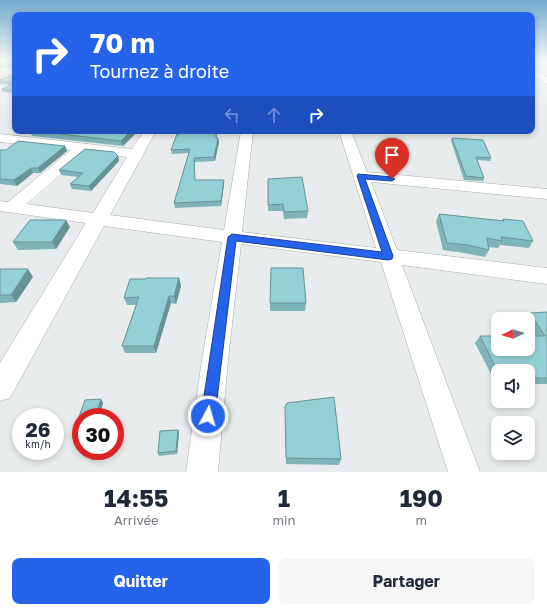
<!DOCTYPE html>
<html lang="fr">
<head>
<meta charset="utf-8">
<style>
  body { margin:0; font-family:"Golos Text",sans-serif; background:#f6f6f7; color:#1f2937; height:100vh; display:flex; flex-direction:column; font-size:15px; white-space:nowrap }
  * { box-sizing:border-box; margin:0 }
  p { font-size:13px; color:#747a83 }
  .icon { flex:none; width:22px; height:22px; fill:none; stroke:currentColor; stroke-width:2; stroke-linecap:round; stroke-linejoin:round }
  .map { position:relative; height:472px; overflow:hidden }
  .side { display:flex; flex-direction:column; background:#fff; flex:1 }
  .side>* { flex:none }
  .hud { position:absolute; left:12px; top:12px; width:523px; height:122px; border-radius:8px; box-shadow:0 2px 6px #0003; background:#2563eb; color:#fff; overflow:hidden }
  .needle { width:26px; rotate:265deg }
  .fabs { position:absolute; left:491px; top:312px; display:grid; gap:8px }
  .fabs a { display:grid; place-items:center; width:44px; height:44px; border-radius:8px; background:#fff; box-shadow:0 2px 6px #0003; font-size:20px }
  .speed { position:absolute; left:12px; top:408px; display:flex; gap:8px; font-size:20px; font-weight:700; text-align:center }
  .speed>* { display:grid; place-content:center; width:52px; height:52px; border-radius:50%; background:#fff; box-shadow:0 2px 6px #0003; line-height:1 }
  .speed small { font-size:10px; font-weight:400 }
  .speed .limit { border:6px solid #d22; background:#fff; color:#111 }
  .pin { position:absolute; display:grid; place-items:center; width:34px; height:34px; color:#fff; margin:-41px -17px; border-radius:50% 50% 50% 0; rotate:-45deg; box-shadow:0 0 4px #0007 }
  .pin .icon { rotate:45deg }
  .me { position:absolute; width:44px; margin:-22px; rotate:6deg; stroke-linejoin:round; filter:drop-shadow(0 0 3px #0008) }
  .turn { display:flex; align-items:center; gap:14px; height:84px; padding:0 12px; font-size:18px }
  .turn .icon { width:52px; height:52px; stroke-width:2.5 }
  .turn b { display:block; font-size:28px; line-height:34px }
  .lanes { display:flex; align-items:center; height:38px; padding:0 12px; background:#0003; justify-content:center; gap:20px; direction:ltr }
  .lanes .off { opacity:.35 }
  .eta { display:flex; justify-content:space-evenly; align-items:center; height:68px; text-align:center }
  .eta b { font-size:24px; font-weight:700; line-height:28px }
  .action { display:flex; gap:8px; margin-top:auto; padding:8px 12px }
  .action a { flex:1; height:46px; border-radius:8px; background:#2563eb; color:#fff; font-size:16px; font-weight:700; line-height:46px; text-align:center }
  .action a+a { background:#f6f6f7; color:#1f2937 }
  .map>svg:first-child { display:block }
</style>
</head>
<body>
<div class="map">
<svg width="547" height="472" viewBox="0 0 547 472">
  <rect width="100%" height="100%" fill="#e8eced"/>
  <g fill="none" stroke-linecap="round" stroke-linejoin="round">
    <defs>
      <g id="minor">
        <path d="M 532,69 L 547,77 L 547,84 L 532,76 Z"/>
        <path d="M 144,131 L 156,131 L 110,215 L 224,230 L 241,131 L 253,131 L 242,232 L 376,248 L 339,131 L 351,131 L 367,172 L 547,189 L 547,199 L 371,182 L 397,250 L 547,268 L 547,284 L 402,265 L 480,472 L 448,472 L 381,262 L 241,244 L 228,360 L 218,472 L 186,472 L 202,360 L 222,242 L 104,226 L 10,398 L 0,401 L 0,363 L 86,223 L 0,211 L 0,201 L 8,202 L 71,150 L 0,142 L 0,134 L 132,149 ZM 86,152 L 127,157 L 93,213 L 26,204 Z"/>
      </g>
    </defs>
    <use href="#minor" stroke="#a6aaaa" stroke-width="1"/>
    <use href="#minor" fill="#fff" fill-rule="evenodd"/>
  </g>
  <g fill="#7fb4b9">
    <path d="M 0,60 L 15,60 L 15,67 L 0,68 Z"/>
    <path d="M 532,60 L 547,60 L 547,62 L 532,61 Z"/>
    <path d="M 15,74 L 15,93 L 3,92 L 2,89 L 11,85 L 0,84 L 0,80 Z"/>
    <path d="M 30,131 L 138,131 L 123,146 L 32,136 Z"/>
    <path d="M 217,131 L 217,138 L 218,138 L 219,142 L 215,161 L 195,162 L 195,180 L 224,184 L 221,206 L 175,208 L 174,203 L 189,153 L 172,154 L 171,150 Z"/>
    <path d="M 452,138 L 491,158 L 490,161 L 477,160 L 484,178 L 483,181 L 464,180 L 451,141 Z"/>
    <path d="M 65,146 L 67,151 L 40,173 L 33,173 L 17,186 L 0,184 L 0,150 L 6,150 Z"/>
    <path d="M 118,156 L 119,161 L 91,191 L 72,189 L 70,184 L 78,177 L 61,175 L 59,170 Z"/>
    <path d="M 268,179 L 308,211 L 307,218 L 284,219 L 283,211 L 268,211 Z"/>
    <path d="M 439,214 L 502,221 L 503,219 L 533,241 L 529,248 L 500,245 L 498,248 L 488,247 L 489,250 L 485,257 L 464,253 L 443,250 L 436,221 Z"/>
    <path d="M 66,220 L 70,227 L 56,249 L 18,250 L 13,242 Z"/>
    <path d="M 271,268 L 306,303 L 305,311 L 270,311 Z"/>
    <path d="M 0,269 L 33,277 L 16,302 L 0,303 Z"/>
    <path d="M 179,278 L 181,286 L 176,304 L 171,303 L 156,353 L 125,353 L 122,346 L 136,305 L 127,305 L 124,298 Z"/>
    <path d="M 547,312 L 547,384 L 528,384 L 528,371 L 498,371 L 498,384 L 496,384 L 475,343 L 480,336 L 535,336 L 528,324 L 528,319 L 525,319 L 530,313 Z"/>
    <path d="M 101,399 L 103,403 L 99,417 L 81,417 L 81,440 L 75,441 L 72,437 L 85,400 Z"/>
    <path d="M 285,407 L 341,459 L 339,465 L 286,464 Z"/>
    <path d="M 178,430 L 179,433 L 177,454 L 159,456 L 158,453 Z"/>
  </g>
  <g fill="#689296">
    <path d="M 131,131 L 138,131 L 123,146 L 121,141 Z"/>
    <path d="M 218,138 L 219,142 L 215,161 L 214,157 Z"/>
    <path d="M 65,146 L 67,151 L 40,173 L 38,168 Z"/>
    <path d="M 118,156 L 119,161 L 91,191 L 89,186 Z"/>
    <path d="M 194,158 L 195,162 L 195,184 L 195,180 Z"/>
    <path d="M 31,168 L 33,173 L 17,186 L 14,180 Z"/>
    <path d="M 224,180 L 224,184 L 221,206 L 221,201 Z"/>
    <path d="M 66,220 L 70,227 L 56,249 L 52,242 Z"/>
    <path d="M 28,269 L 33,277 L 16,302 L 11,295 Z"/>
    <path d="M 179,278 L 181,286 L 176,304 L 174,296 Z"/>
    <path d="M 169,296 L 171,303 L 156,353 L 154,346 Z"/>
    <path d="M 101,399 L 103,403 L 99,417 L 95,417 Z"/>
    <path d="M 178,430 L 179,433 L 177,454 L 176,451 Z"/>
  </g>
  <g fill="#94d1d7" stroke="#689296">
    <rect x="0" y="60" width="15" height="5"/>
    <path d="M 15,74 L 15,82 L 0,81 L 0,80 Z"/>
    <path d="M 15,83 L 15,90 L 2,89 Z"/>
    <path d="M 35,131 L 131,131 L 121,141 Z"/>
    <path d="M 180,131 L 216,131 L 216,138 L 218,138 L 214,157 L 194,158 L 195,180 L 224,180 L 221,201 L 174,203 L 190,149 L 171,150 L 177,134 L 179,134 Z"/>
    <path d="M 452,138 L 483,140 L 491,158 L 476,157 L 484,178 L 466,176 Z"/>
    <path d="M 18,141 L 65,146 L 38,168 L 31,168 L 14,180 L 0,179 L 0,150 L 6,150 Z"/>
    <path d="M 85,149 L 114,152 L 118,156 L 89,186 L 70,184 L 83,173 L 59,170 Z"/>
    <path d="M 302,177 L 308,211 L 284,212 L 283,204 L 268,205 L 268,179 Z"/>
    <path d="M 439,214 L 504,221 L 503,219 L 523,221 L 533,241 L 501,237 L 502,241 L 487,238 L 489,250 L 468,245 L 447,243 Z"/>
    <path d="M 30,220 L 66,220 L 52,242 L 13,242 Z"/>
    <path d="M 271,268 L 303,268 L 306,303 L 270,303 Z"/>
    <path d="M 0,269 L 28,269 L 11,295 L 0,295 Z"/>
    <path d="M 146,278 L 179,278 L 174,296 L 169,296 L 154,346 L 122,346 L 139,297 L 124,298 L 130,279 L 146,279 Z"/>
    <path d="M 547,312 L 547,378 L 528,378 L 528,371 L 498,371 L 498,372 L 480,336 L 498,336 L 498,349 L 528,349 L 528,336 L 545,336 L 530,313 Z"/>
    <path d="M 334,397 L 341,459 L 286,458 L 285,407 L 287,403 Z"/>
    <path d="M 101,399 L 95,417 L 81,417 L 81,437 L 72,437 L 85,400 Z"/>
    <path d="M 178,430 L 176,451 L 158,453 L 160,431 Z"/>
  </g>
  <linearGradient id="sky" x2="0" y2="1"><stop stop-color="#71aacc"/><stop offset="0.48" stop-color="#f5f6f7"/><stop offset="1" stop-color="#f5f6f7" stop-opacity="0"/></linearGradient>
  <rect width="547" height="126" fill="url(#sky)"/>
  <path fill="#2563eb" stroke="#184099" d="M 358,174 L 392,177 L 395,179 L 392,181 L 365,179 L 393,256 L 392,259 L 388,260 L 236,241 L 215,416 L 213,421 L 208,423 L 203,421 L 201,416 L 228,237 L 232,234 L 382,252 L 357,176 Z"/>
</svg>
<div class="fabs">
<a><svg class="needle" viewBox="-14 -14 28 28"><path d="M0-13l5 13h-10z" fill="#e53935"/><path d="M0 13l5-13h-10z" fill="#747a83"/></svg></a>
<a><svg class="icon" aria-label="sound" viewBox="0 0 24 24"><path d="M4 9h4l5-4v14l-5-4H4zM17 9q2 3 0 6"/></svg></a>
<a><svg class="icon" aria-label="layers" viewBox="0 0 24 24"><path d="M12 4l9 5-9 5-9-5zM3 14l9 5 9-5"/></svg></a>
</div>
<div class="speed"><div>26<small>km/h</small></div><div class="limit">30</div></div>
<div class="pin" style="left:392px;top:179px;background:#d93025"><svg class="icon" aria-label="arrive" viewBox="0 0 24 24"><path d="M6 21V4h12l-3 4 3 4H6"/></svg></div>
<svg class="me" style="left:208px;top:416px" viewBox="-20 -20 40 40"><circle r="17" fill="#2563eb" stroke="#fff" stroke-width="3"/><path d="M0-11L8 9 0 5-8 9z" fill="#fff"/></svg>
<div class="hud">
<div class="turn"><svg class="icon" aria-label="right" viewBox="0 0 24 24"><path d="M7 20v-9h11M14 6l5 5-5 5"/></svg><div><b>70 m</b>Tournez à droite</div></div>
<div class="lanes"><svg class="icon off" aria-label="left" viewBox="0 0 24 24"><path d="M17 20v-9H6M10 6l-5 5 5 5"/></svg><svg class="icon off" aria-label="ahead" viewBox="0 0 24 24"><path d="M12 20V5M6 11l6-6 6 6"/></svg><svg class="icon" aria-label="right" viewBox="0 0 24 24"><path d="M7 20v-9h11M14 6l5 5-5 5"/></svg></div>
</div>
</div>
<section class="side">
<div class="eta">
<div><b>14:55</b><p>Arrivée</p></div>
<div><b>1</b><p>min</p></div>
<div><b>190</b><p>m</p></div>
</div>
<div class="action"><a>Quitter</a><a>Partager</a></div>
</section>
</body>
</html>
